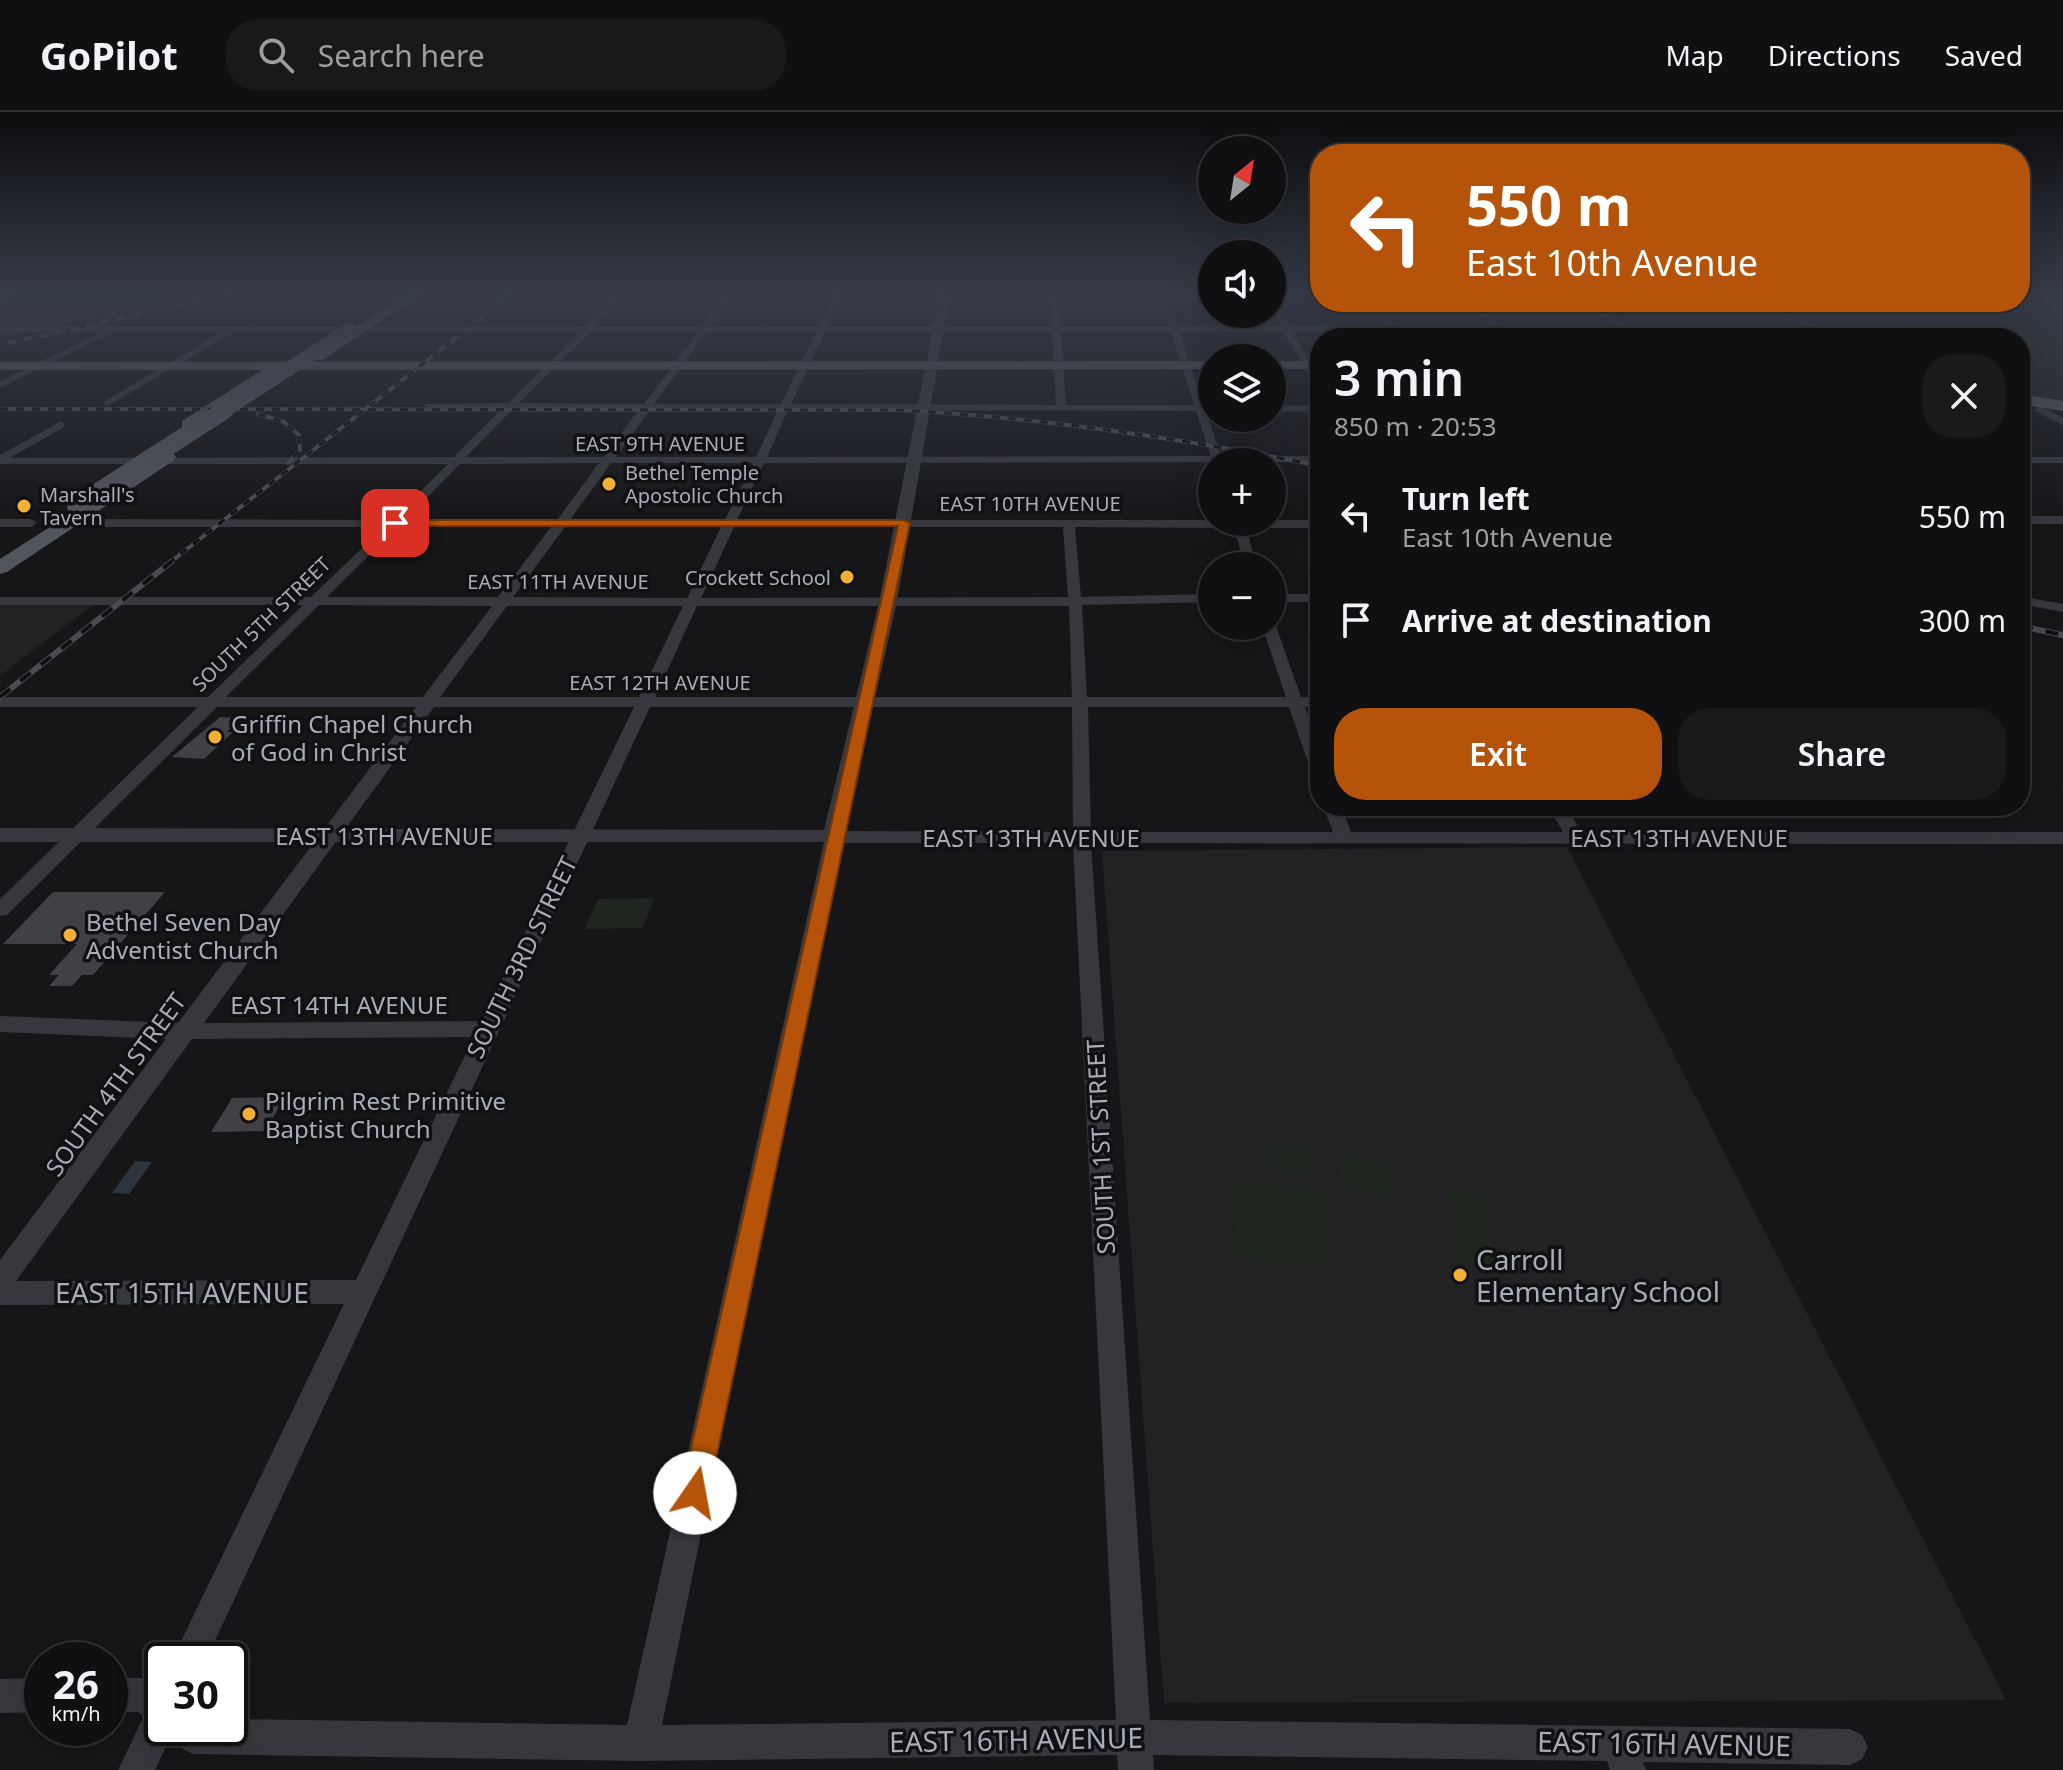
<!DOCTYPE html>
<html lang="en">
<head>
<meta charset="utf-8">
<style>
  body { margin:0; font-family:"Noto Sans",sans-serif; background:#19191b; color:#f1f3f6; height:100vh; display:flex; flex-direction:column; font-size:30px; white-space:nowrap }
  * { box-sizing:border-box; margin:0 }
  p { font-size:26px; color:#9c9d9f }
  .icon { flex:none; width:44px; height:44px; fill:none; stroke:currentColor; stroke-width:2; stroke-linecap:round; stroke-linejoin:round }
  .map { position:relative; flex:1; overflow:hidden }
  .details { position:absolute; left:1310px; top:216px; width:720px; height:488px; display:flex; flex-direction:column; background:#101012; border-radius:32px; box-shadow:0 8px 32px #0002,0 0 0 2px #303032 }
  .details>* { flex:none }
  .banner { position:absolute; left:1310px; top:32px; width:720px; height:168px; border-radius:32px; box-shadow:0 8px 32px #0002,0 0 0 2px #303032; background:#b45309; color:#fff; overflow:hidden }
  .needle { width:52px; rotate:30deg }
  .controls { position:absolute; left:1198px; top:24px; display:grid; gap:16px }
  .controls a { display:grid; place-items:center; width:88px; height:88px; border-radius:50%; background:#101012; box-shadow:0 8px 32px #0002,0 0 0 2px #303032; font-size:40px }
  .speed { position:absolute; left:24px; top:1530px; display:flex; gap:16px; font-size:40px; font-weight:700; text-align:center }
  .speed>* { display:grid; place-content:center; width:104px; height:104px; border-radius:50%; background:#101012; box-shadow:0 8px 32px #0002,0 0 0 2px #303032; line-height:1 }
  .speed small { font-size:20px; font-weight:400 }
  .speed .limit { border:4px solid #111; border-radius:12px; background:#fff; color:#111 }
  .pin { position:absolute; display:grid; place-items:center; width:68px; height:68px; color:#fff; margin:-34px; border-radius:16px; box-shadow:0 4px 12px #0006 }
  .me { position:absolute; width:88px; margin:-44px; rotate:12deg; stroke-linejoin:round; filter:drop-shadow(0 0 6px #0008) }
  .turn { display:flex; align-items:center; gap:28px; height:168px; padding:0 24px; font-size:36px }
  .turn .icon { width:104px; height:104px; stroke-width:2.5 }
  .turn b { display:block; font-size:56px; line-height:68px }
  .round { display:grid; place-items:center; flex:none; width:84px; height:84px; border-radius:32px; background:#19191b }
  .head { display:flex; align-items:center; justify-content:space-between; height:136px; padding:0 24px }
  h1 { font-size:48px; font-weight:600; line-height:60px }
  .primary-button { display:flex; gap:16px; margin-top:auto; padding:16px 24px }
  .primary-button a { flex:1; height:92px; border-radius:32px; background:#b45309; color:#fff; font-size:32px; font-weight:600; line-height:92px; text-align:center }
  .primary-button a+a { background:#19191b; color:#f1f3f6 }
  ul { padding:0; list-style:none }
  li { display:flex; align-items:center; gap:24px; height:104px; padding:0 24px }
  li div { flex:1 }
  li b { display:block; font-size:30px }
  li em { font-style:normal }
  header { display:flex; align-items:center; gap:48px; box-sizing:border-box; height:112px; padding:0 40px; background:#101012; border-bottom:2px solid #303032 }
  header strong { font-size:38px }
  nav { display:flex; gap:44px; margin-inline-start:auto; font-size:28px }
  .search { width:560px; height:72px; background:#19191b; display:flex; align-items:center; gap:20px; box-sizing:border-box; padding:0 28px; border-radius:32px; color:#9c9d9f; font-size:30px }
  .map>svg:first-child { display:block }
</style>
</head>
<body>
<header>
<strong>GoPilot</strong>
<div class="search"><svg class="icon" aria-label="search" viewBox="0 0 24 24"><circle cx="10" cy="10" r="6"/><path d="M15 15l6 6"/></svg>Search here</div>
<nav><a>Map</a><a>Directions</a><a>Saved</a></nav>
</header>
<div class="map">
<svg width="2063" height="1658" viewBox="0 0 2063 1658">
  <rect width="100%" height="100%" fill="#161618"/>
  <g fill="#222225">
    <path d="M 0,181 L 208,181 L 0,227 Z"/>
    <path d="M 0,492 L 94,492 L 0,564 Z"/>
    <path d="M 1567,735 L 2006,1588 L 1164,1591 L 1102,739 Z"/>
  </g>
  <g fill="#1e261f">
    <path d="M 2020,181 L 2063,181 L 2063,291 L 2020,284 L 2020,226 L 1907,226 L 1883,204 L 1914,190 L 2020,190 Z"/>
    <path d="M 654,786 L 643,816 L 585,817 L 598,787 Z"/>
    <path d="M 1270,1029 L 1310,1037 L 1306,1065 L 1266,1056 Z"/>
    <path d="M 1340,1040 L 1398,1053 L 1396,1086 L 1336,1073 Z"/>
    <path d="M 1229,1070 L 1322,1075 L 1334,1154 L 1236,1148 Z"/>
    <path d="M 1447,1077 L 1487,1083 L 1498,1156 L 1455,1150 Z"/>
  </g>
  <path fill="#2c353c" d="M 135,1049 L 152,1050 L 129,1082 L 112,1081 Z"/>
  <g fill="#404145">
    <path d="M 220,605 L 242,606 L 227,620 L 233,620 L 204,647 L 172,645 Z"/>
    <path d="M 53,780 L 165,780 L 93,863 L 82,863 L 72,874 L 49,874 L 59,863 L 49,863 L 77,832 L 3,832 Z"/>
    <path d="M 285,985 L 265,1019 L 211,1020 L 232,986 Z"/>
  </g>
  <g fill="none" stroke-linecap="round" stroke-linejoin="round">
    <g fill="#37383d" fill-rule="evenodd">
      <path d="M 619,181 L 627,181 L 625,184 L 725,184 L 727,181 L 735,181 L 733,184 L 834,184 L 835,181 L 843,181 L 842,184 L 1050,184 L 1050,181 L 1058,181 L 1058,184 L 1212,184 L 1212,188 L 1058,188 L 1060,214 L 1169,214 L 1167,207 L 1171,205 L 1178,214 L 1282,214 L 1272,197 L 1272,184 L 1320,184 L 1320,188 L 1275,188 L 1290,214 L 1388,214 L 1368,190 L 1376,190 L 1396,214 L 1492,214 L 1467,190 L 1476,190 L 1501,214 L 1615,214 L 1586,190 L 1595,190 L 1626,214 L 1806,214 L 1764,190 L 1774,190 L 1836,224 L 1827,226 L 1815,220 L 1506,220 L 1503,224 L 1497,220 L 1401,220 L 1403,223 L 1399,226 L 1392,220 L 1293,220 L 1320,267 L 1320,278 L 1315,275 L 1284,220 L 1179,220 L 1204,293 L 1212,293 L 1212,299 L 1206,299 L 1221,344 L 1320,344 L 1320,350 L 764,351 L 737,408 L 1320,408 L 1320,416 L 1246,416 L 1257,454 L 1245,454 L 1234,416 L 1075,415 L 1081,485 L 1212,482 L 1212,490 L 1082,493 L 1087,585 L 1286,585 L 1262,514 L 1272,514 L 1272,511 L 1276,514 L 1301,585 L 1320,585 L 1320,595 L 1305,595 L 1320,638 L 1320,667 L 1312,662 L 1289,595 L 1088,595 L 1091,720 L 1333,720 L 1323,694 L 1341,694 L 1351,720 L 1563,720 L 1548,694 L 1566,694 L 1581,720 L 2063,720 L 2063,732 L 1091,731 L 1150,1608 L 1850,1617 L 1862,1623 L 1868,1635 L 1862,1647 L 1850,1653 L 1643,1650 L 1646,1658 L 1610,1658 L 1607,1649 L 1153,1643 L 1154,1658 L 1118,1658 L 1117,1643 L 641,1649 L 193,1642 L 181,1636 L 171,1624 L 155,1658 L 118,1658 L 144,1604 L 138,1600 L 110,1600 L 110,1566 L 141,1566 L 162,1576 L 162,1616 L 230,1616 L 230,1607 L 627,1613 L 825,725 L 834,719 L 1073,720 L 1072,595 L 650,595 L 206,1548 L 172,1548 L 344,1192 L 0,1193 L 0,1148 L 166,927 L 0,920 L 0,904 L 178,911 L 416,595 L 217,595 L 7,803 L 0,804 L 0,787 L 198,595 L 0,595 L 0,585 L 208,585 L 303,493 L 0,493 L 0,485 L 311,485 L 384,415 L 68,415 L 62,411 L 68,407 L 392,408 L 448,352 L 0,352 L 0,343 L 60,310 L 64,311 L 64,315 L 10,346 L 454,345 L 502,297 L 427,297 L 424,292 L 508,291 L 580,220 L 360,220 L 357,215 L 585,214 L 611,188 L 405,186 L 616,184 ZM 620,188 L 722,188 L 702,214 L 594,214 ZM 730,188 L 832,188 L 819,214 L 711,214 ZM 839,188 L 1051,188 L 1052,214 L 827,214 ZM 590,220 L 698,220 L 644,292 L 519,291 ZM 707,220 L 816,220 L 781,292 L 654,292 ZM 825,220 L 1052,220 L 1056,293 L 791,292 ZM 1061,220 L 1171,220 L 1194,293 L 1066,293 ZM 513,297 L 639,297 L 604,345 L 466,345 ZM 650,298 L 778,298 L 756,345 L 616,345 ZM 788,298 L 1196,299 L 1211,344 L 767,345 ZM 599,351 L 557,408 L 405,408 L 460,352 ZM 611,351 L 753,351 L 725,408 L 570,408 ZM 398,415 L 551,415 L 498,485 L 327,485 ZM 565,415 L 721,415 L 687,486 L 513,485 ZM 734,415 L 1063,415 L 1068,485 L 701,486 ZM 319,493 L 492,494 L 423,585 L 226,585 ZM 507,494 L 683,494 L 639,585 L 440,585 ZM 697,494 L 1069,494 L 1072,585 L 655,585 ZM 434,595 L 634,595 L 482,909 L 204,911 ZM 842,731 L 1073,731 L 1116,1608 L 662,1613 ZM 474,925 L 356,1168 L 16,1169 L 192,927 Z"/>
      <path d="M 0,184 L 386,184 L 390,186 L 0,188 Z"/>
      <path d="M 0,214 L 336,214 L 340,217 L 336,220 L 234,220 L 106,295 L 103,290 L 222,220 L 112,220 L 0,276 L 0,269 L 102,220 L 0,220 Z"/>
      <path d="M 2042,288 L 2047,291 L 2044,296 L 2063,306 L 2063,313 L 2035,299 Z"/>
      <path d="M 1272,293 L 1320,294 L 1320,300 L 1272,299 Z"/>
      <rect x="2020" y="345" width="43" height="6"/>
      <rect x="2020" y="404" width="43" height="8"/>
      <path d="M 0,407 L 31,407 L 37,411 L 31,415 L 0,415 Z"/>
      <rect x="1272" y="482" width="48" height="8"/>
      <path d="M 2020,484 L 2063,492 L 2063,500 L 2020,492 Z"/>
      <path d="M 42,1566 L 42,1600 L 0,1601 L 0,1567 Z"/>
    </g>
    <path fill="#37383d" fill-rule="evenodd" d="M 940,181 L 950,181 L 897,490 L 842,730 L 0,730 L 0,716 L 824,718 L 879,490 Z"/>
    <path fill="#45474d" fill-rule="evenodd" d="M 0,181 L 15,181 L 0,187 Z"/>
    <g fill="#53555c" fill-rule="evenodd">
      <path d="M 409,181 L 423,181 L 324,247 L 319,248 L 312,244 Z"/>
      <path d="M 1212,249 L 1212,257 L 282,258 L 188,317 L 182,315 L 182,309 L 262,258 L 0,258 L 0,250 Z"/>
      <rect x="1272" y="249" width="48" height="8"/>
      <path d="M 2020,282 L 2063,289 L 2063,299 L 2020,292 Z"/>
      <path d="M 167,340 L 173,341 L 176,345 L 173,349 L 7,460 L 0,462 L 0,447 Z"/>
    </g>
    <defs>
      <g id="rail-far1">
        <path d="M 0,233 L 232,181"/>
        <path d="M 0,297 L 900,298 C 1042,306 1181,326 1320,354"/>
        <path d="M 258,302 L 284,310 L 299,323 L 300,338 L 288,351"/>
        <path d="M 168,452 L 513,181"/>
      </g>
      <g id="rail">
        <path d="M 2020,514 L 2063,523"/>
        <path d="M 0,585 L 171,450"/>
      </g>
    </defs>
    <use href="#rail-far1" stroke="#4a4c52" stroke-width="4"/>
    <use href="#rail" stroke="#4a4c52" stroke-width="6"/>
    <use href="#rail-far1" stroke="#111113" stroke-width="3" stroke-dasharray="8" stroke-linecap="butt"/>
    <use href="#rail" stroke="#111113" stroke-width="4" stroke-dasharray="13" stroke-linecap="butt"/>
    <path stroke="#53555c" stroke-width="14" d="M 222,300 L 349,218"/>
    <path stroke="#53555c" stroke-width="18" d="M 76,394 L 225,298"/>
  </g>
  <linearGradient id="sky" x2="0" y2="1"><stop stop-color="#0c0c0d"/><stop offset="0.44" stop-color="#363c48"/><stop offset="1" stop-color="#363c48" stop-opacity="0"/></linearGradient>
  <rect width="2063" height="413" fill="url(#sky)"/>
  <path fill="#b45309" stroke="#753606" stroke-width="2" d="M 392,408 L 904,408 L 910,411 L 709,1381 L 705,1391 L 695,1395 L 685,1391 L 681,1381 L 898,414 L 395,414 L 390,411 Z"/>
  <g fill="#f2b134" stroke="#111113" stroke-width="3">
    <circle cx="609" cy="372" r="8"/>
    <circle cx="24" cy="394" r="8"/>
    <circle cx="847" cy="465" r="8"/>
    <circle cx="215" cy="625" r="8"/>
    <circle cx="70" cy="823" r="8"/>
    <circle cx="249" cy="1002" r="8"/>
    <circle cx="1460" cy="1163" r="8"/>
  </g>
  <g text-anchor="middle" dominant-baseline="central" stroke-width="7" stroke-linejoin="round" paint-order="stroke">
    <g font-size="20" fill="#a8adb8" stroke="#111113">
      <text x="660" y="331">EAST 9TH AVENUE</text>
      <text x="1030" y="391">EAST 10TH AVENUE</text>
      <text x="558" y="469">EAST 11TH AVENUE</text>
      <text transform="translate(261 512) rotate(-44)">SOUTH 5TH STREET</text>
      <text x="660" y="570">EAST 12TH AVENUE</text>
    </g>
    <g font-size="20" fill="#a8adb8" stroke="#111113" text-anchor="start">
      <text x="625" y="360">Bethel Temple<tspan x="625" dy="23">Apostolic Church</tspan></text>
      <text x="40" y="382">Marshall's<tspan x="40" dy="23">Tavern</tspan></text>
      <text x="831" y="465" text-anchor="end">Crockett School</text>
    </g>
    <g font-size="24" fill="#a8adb8" stroke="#111113" text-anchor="start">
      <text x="231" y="611">Griffin Chapel Church<tspan x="231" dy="28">of God in Christ</tspan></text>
      <text x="86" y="809">Bethel Seven Day<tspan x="86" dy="28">Adventist Church</tspan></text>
      <text x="265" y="988">Pilgrim Rest Primitive<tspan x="265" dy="28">Baptist Church</tspan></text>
    </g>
    <g font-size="24" fill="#a8adb8" stroke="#111113">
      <text x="384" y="723">EAST 13TH AVENUE</text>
      <text x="1031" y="725">EAST 13TH AVENUE</text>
      <text x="1679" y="725">EAST 13TH AVENUE</text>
      <text transform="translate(521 845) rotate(-64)">SOUTH 3RD STREET</text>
      <text x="339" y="892">EAST 14TH AVENUE</text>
      <text transform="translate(115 972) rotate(-54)">SOUTH 4TH STREET</text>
      <text transform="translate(1100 1035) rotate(-93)">SOUTH 1ST STREET</text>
    </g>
    <g font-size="28" fill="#a8adb8" stroke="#111113" text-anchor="start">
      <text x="1476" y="1147">Carroll<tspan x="1476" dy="32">Elementary School</tspan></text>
    </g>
    <g font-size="28" fill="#a8adb8" stroke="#111113">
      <text x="182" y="1180">EAST 15TH AVENUE</text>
      <text transform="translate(1016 1627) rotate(-1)">EAST 16TH AVENUE</text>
      <text transform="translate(1664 1631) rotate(1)">EAST 16TH AVENUE</text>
    </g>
  </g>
</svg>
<div class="controls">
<a><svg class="needle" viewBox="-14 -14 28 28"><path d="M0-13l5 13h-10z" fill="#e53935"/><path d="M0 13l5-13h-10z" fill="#9c9d9f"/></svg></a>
<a><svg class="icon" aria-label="sound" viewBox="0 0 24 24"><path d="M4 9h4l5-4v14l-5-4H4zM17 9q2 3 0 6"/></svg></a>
<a><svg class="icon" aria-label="layers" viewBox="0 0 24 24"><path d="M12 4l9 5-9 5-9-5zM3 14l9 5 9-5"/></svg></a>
<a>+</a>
<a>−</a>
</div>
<div class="speed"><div>26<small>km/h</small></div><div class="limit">30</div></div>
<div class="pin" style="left:395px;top:411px;background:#d93025"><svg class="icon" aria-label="arrive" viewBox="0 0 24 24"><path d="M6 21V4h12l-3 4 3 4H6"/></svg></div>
<svg class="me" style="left:695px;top:1381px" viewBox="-20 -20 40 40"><circle r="19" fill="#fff"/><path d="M0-13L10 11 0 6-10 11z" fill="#b45309"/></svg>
<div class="banner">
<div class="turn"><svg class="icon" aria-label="left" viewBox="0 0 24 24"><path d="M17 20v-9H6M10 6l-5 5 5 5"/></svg><div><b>550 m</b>East 10th Avenue</div></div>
</div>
<section class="details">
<div class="head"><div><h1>3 min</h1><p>850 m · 20:53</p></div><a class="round"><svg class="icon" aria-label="close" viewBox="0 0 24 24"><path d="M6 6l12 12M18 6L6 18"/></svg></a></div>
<ul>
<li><svg class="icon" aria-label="left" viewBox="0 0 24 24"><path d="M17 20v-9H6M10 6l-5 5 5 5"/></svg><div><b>Turn left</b><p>East 10th Avenue</p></div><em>550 m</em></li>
<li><svg class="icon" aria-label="arrive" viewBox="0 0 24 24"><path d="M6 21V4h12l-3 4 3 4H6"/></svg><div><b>Arrive at destination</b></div><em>300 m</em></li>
</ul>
<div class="primary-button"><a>Exit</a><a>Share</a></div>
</section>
</div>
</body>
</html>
